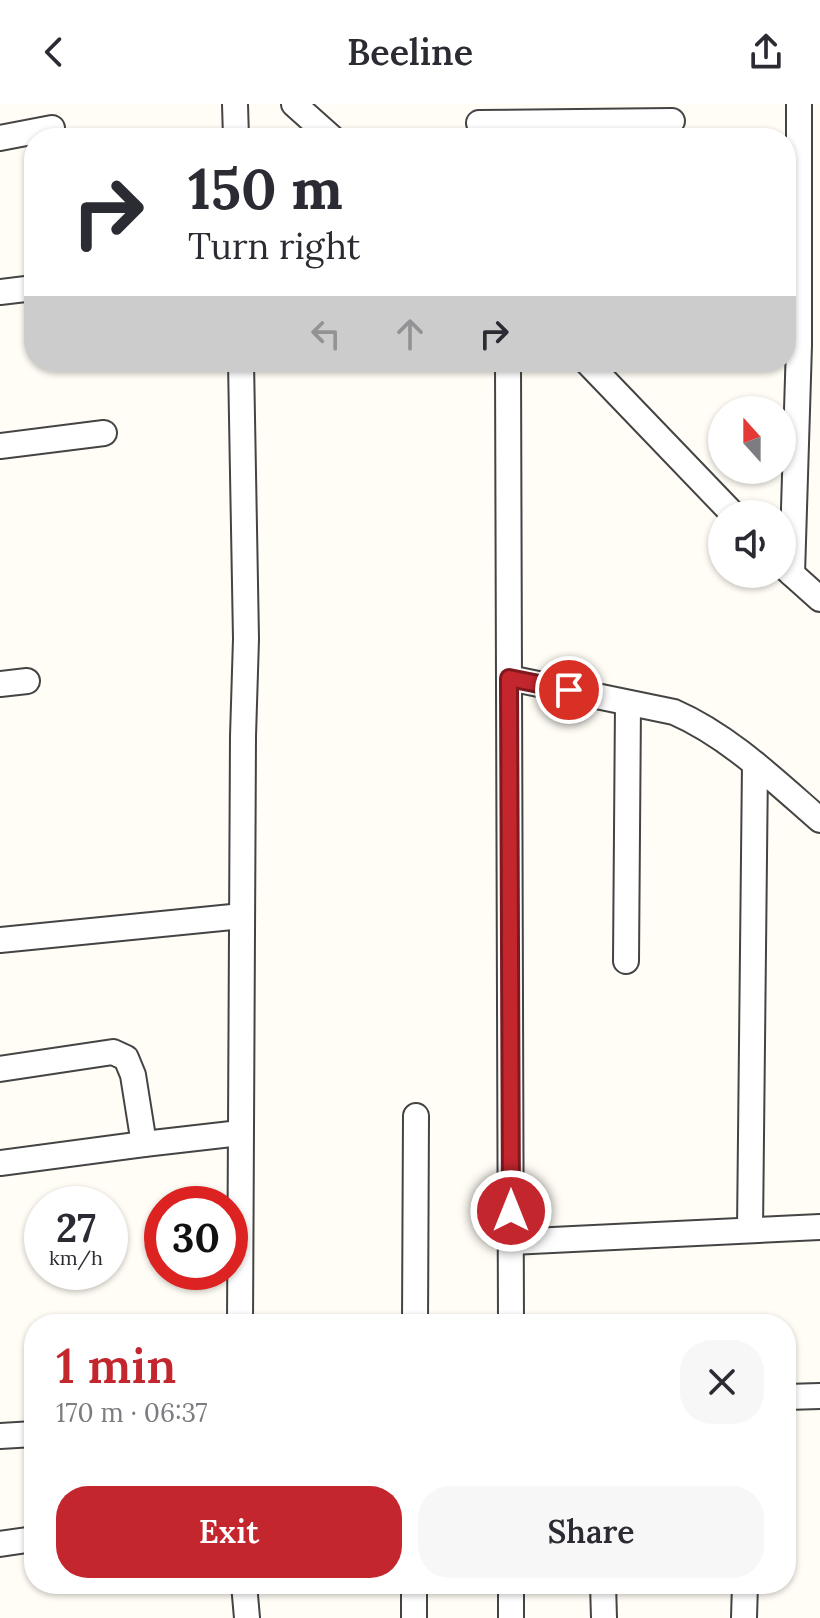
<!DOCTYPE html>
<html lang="en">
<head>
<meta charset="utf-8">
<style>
  body { margin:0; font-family:Lora,serif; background:#f7f7f7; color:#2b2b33; height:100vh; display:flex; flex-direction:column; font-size:30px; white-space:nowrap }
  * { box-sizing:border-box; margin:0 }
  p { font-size:26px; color:#7c7c81 }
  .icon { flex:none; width:44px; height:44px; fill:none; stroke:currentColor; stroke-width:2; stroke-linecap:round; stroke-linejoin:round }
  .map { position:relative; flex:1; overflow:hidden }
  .details { position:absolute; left:24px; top:1210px; width:772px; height:280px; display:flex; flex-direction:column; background:#fff; border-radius:32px; box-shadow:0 2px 6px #0004 }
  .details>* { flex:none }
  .banner { position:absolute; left:24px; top:24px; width:772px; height:244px; border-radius:32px; box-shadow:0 2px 6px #0004; background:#fff; color:#2b2b33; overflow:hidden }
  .needle { width:52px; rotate:339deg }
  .controls { position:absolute; left:708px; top:292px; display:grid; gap:16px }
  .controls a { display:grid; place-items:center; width:88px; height:88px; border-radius:50%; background:#fff; box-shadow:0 2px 6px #0004; font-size:40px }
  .speed { position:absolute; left:24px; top:1082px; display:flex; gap:16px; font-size:40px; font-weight:700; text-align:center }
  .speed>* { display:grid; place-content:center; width:104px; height:104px; border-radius:50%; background:#fff; box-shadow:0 2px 6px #0004; line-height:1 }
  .speed small { font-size:20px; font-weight:400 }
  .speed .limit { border:12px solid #d22; background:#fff; color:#111 }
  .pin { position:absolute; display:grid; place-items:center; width:68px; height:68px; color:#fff; margin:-34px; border:4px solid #fff; border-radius:50%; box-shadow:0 2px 8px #0007 }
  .me { position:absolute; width:88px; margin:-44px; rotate:0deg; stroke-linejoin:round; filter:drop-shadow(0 0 6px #0008) }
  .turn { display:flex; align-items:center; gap:28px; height:168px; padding:0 32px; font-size:36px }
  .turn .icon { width:104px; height:104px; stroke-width:2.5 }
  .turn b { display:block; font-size:56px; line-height:68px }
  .lanes { display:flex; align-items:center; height:76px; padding:0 32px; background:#0003; justify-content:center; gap:40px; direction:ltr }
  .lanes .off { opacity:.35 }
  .round { display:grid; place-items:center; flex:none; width:84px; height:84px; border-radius:32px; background:#f7f7f7 }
  .head { display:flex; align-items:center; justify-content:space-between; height:136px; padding:0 32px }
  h1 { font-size:48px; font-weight:600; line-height:60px; color:#c4262e }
  .primary-button { display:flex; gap:16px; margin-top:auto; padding:16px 32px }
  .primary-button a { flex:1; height:92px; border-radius:32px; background:#c4262e; color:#fff; font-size:32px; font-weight:600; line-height:92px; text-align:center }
  .primary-button a+a { background:#f7f7f7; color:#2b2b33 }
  header { display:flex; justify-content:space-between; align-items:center; height:104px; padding:0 32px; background:#fff; font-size:36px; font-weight:600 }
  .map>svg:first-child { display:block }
</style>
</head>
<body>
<header><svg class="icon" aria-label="back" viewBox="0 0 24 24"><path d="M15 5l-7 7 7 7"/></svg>Beeline<svg class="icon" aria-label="share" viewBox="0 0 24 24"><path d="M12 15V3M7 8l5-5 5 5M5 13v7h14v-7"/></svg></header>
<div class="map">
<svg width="820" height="1514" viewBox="0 0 820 1514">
  <rect width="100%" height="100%" fill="#fffdf5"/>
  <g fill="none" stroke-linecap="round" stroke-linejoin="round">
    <defs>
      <g id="minor">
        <path d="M 235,0 L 236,34"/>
        <path d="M 294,0 L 332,34"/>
        <path d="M 479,19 L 672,17"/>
        <path d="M 0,34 L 52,24"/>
        <path d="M 0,188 L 34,184"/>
        <path d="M 508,258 L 511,1220"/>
        <path d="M 587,258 L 733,410"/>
        <path d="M 0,342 L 104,329"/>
        <path d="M 782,461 L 820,495"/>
        <path d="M 792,470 L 799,241 L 799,0"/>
        <path d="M 509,574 L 674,608 C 729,632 775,677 820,716"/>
        <path d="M 0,580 L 27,577"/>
        <path d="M 0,836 L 242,812"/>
        <path d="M 626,857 L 628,599"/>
        <path d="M 0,965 L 113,948 L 126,954 L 133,971 L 144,1040 L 0,1059"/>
        <path d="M 144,1040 L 240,1029"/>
        <path d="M 750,1126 L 755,660"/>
        <path d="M 511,1138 L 820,1123"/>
        <path d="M 240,1220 L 243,632 L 246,535 L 241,258"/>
        <path d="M 415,1220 L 416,1012"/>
        <path d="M 786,1293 L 820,1292"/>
        <path d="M 0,1332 L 34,1330"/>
        <path d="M 0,1440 L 34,1435"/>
        <path d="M 244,1480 L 247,1514"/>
        <path d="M 603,1480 L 604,1514"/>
        <path d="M 414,1514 L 414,1480"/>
        <path d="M 511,1514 L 511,1480"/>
        <path d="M 744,1514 L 745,1480"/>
      </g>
    </defs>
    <use href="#minor" stroke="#444" stroke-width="28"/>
    <use href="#minor" stroke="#fff" stroke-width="24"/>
  </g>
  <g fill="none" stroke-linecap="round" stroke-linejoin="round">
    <defs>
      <path id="route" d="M 511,1107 L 509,574 L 569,586"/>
    </defs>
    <use href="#route" stroke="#7f191e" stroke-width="20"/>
    <use href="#route" stroke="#c4262e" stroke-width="14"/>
  </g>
</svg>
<div class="controls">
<a><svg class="needle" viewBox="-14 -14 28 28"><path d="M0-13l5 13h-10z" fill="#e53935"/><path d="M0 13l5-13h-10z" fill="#7c7c81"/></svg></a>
<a><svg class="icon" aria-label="sound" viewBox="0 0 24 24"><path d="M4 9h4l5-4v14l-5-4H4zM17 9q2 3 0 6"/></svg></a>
</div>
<div class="speed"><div>27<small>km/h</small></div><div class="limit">30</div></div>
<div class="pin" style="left:569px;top:586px;background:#d93025"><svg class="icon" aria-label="arrive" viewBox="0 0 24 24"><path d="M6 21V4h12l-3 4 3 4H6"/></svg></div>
<svg class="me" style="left:511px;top:1107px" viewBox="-20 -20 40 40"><circle r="17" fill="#c4262e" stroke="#fff" stroke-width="3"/><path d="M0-11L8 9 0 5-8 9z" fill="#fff"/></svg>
<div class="banner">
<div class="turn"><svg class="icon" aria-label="right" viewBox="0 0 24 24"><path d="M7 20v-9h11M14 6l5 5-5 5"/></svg><div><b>150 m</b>Turn right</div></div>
<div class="lanes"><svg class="icon off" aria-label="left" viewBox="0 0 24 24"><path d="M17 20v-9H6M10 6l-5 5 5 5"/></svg><svg class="icon off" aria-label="ahead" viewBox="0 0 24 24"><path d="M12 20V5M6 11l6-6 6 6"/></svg><svg class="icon" aria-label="right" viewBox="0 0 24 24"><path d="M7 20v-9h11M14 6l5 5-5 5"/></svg></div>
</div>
<section class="details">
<div class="head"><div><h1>1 min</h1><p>170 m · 06:37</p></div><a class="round"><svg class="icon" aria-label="close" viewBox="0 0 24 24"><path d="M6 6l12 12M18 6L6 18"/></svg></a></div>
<div class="primary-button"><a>Exit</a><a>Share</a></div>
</section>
</div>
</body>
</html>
